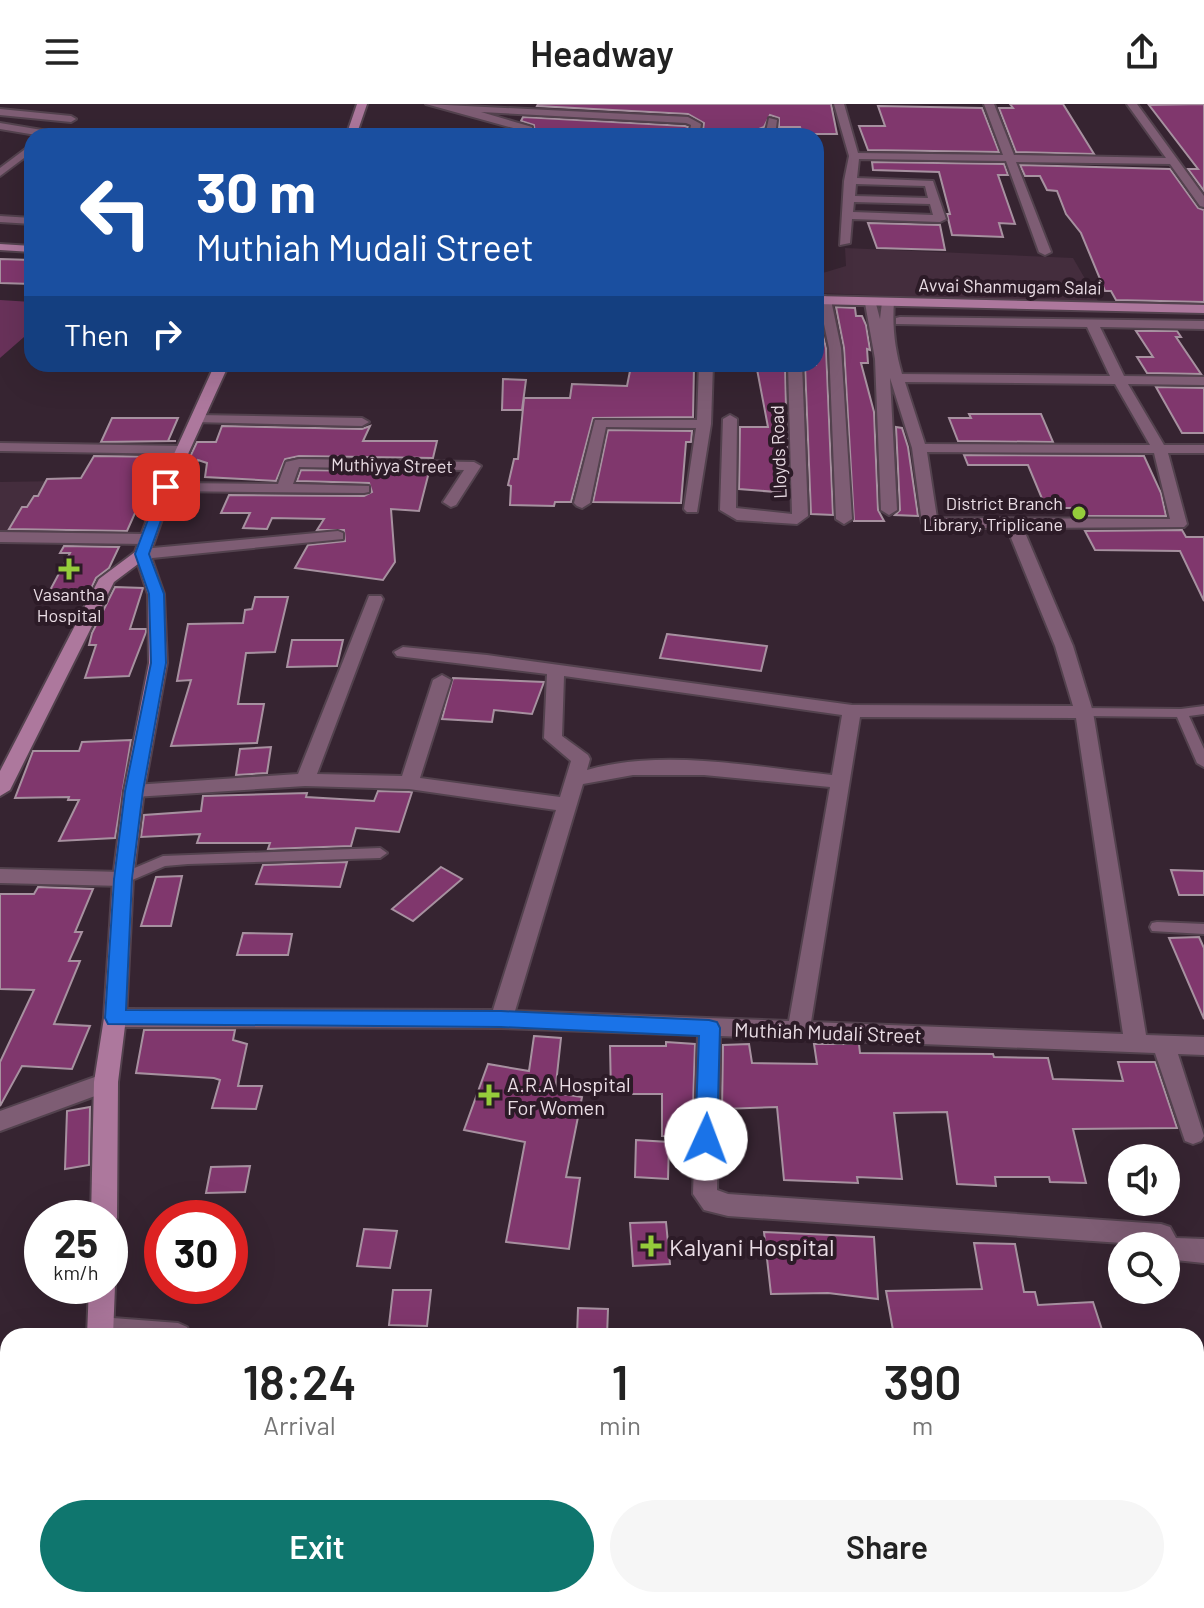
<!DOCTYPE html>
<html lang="en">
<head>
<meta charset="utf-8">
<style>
  body { margin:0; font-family:Barlow,sans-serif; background:#f6f6f6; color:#222; height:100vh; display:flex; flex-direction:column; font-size:30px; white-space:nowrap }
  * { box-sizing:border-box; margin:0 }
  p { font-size:26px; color:#767676 }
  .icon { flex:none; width:44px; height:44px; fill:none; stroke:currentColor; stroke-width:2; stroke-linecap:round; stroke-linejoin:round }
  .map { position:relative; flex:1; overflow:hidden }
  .details { position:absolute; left:0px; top:1224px; width:1204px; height:280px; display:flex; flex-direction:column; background:#fff; border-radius:24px 24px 0 0; box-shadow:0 8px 32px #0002 }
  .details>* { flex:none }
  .top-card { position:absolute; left:24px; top:24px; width:800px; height:244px; border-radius:24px; box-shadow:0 8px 32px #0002; background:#1a4fa0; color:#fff; overflow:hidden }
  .buttons { position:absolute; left:1108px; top:1040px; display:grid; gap:16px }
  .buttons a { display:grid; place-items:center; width:72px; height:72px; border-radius:50%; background:#fff; box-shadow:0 8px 32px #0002; font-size:40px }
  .speed { position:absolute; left:24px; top:1096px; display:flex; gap:16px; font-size:40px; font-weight:700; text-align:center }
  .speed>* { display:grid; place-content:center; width:104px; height:104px; border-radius:50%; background:#fff; box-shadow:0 8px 32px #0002; line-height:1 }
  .speed small { font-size:20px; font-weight:400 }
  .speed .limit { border:12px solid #d22; background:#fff; color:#111 }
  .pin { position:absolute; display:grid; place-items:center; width:68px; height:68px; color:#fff; margin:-34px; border-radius:16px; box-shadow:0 4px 12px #0006 }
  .me { position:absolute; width:88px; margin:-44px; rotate:2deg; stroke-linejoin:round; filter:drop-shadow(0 0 6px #0008) }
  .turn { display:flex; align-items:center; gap:28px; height:168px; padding:0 40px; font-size:36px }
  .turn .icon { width:104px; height:104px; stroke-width:2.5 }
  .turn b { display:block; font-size:56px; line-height:68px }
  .then { display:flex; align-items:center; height:76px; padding:0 40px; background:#0003; gap:16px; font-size:30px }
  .eta { display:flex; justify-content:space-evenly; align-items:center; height:136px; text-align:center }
  .eta b { font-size:48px; font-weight:600; line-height:56px }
  .action { display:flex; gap:16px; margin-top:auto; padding:16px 40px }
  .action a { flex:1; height:92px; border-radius:48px; background:#0f766e; color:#fff; font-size:32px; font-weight:600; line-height:92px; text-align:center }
  .action a+a { background:#f6f6f6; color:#222 }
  header { display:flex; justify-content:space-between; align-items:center; height:104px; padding:0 40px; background:#fff; font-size:36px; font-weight:600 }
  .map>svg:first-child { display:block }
</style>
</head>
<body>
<header><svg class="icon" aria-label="menu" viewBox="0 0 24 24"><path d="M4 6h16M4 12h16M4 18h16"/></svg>Headway<svg class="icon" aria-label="share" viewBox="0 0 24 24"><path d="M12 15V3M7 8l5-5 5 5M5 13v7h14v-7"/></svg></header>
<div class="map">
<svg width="1204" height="1504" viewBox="0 0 1204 1504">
  <rect width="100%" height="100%" fill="#362431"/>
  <g fill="#442d3d">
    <path d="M 845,144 L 1073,154 L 1099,199 L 816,189 L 816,171 L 846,162 Z"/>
    <path d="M 61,377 L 33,431 L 0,430 L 0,378 Z"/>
  </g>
  <path fill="#69325a" d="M 0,196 L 32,198 L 32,226 L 0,254 Z"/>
  <g fill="#80376d" stroke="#a791a0" stroke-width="2">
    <path d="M 538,0 L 831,0 L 837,30 L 802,30 L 800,23 L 779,23 L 779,14 L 770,11 L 764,23 L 759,25 L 759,31 L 702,32 L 704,19 L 688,10 L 537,2 Z"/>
    <path d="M 1010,0 L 1063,0 L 1094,50 L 1016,48 L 999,4 L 1013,4 Z"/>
    <path d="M 1204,0 L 1204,87 L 1188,65 L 1198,65 L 1149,1 Z"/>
    <path d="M 878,2 L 982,4 L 999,48 L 868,46 L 859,22 L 885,22 Z"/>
    <path d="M 523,13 L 685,22 L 688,23 L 686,32 L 535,32 L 534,21 L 521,17 Z"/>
    <path d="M 872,58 L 1004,60 L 1008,71 L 998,71 L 1015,120 L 999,119 L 1003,133 L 952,131 L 947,110 L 950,110 L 939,68 L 873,66 Z"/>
    <path d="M 1020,61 L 1170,65 L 1198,104 L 1204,106 L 1204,198 L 1116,196 L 1111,187 L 1105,187 L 1081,129 L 1066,110 L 1057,87 L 1047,86 L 1040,72 L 1025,72 Z"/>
    <path d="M 868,119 L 940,121 L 945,146 L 877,144 Z"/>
    <path d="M 0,155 L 32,156 L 32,180 L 0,179 Z"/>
    <path d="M 816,203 L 826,244 L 833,411 L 811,410 L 805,261 L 816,261 Z"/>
    <path d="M 836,203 L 855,204 L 856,212 L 862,212 L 866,221 L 870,246 L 867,245 L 868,259 L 861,259 L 874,308 L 878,406 L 884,417 L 854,417 L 844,244 Z"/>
    <path d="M 1136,227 L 1177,227 L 1181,233 L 1176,233 L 1201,270 L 1147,269 L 1137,253 L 1153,253 Z"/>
    <path d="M 756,260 L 785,261 L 788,389 L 739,385 L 740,323 L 768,323 Z"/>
    <path d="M 631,262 L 694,262 L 693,313 L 593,314 L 571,398 L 555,398 L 554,402 L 510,401 L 511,382 L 508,381 L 514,355 L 518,355 L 524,294 L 570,294 L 572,280 L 627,282 Z"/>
    <path d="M 503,275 L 526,276 L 522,306 L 502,306 Z"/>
    <path d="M 1156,283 L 1204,284 L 1204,329 L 1182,329 Z"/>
    <path d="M 969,310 L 1041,310 L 1053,338 L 958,337 L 949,314 L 971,314 Z"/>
    <path d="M 112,314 L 178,314 L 168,337 L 176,337 L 101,338 Z"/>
    <path d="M 222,322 L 362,325 L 370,322 L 363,337 L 437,337 L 433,354 L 299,352 L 285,355 L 276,377 L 205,373 L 207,359 L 198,356 L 192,372 L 181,372 L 197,338 L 216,338 Z"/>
    <path d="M 896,323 L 902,324 L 908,343 L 918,412 L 895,411 L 900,406 Z"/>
    <path d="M 608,326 L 692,327 L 691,338 L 686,338 L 681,399 L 593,398 Z"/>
    <path d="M 964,351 L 1144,352 L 1161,389 L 1166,412 L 1078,412 L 1074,404 L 1053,404 L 1050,397 L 1043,397 L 1028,361 L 968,361 Z"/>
    <path d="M 94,352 L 169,353 L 161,371 L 152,371 L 127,427 L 9,425 L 22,403 L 27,403 L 34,392 L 38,392 L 47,375 L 81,374 Z"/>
    <path d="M 301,366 L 429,368 L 419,407 L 391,405 L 395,458 L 383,476 L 295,464 L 308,441 L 345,437 L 344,426 L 317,426 L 324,415 L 272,414 L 267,425 L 243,424 L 250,409 L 221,409 L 229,391 L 364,392 L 372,388 L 369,379 L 297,377 Z"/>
    <path d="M 1182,426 L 1186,433 L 1204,433 L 1204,497 L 1180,447 L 1095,446 L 1085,427 Z"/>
    <path d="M 64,442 L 119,443 L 109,464 L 96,474 L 88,491 L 48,490 L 70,449 L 60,449 Z"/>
    <path d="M 115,483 L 143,484 L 130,525 L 146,525 L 146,528 L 129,572 L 85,574 L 96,541 L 89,541 L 92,529 Z"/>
    <path d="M 255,493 L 288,493 L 275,548 L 246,549 L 238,600 L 264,600 L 257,639 L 171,642 L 191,576 L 177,577 L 188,520 L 243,519 L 245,506 L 252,505 Z"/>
    <path d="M 667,530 L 767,542 L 761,567 L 660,554 Z"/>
    <path d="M 292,536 L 343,536 L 337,562 L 287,563 Z"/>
    <path d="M 453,574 L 544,578 L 532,610 L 494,606 L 492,618 L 442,615 Z"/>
    <path d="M 131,636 L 115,734 L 59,737 L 79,696 L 68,696 L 69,693 L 15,694 L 33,647 L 79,647 L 82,638 Z"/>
    <path d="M 271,643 L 267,669 L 236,671 L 240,645 Z"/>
    <path d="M 378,687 L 412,688 L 399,728 L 356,724 L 351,742 L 268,745 L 270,739 L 197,739 L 200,730 L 141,733 L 144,711 L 201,707 L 203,692 L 307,689 L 306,693 L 374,697 Z"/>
    <path d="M 347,758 L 340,783 L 256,780 L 263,761 Z"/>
    <path d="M 441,763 L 462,775 L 413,817 L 392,805 Z"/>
    <path d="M 1171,766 L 1204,767 L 1204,791 L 1179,791 Z"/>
    <path d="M 182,772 L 171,822 L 141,822 L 156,773 Z"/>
    <path d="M 38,783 L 93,785 L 75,828 L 82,828 L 69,857 L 80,857 L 54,920 L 90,922 L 72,965 L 22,962 L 0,1002 L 0,958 L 34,886 L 0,885 L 0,790 L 34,790 Z"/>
    <path d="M 243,829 L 292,830 L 288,851 L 237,851 Z"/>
    <path d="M 1199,833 L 1204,844 L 1204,915 L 1169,834 Z"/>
    <path d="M 144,926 L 235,926 L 233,936 L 247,940 L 238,982 L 262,982 L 256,1005 L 212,1004 L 220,976 L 214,974 L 136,969 Z"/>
    <path d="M 534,932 L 561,934 L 555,989 L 582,993 L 566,1073 L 580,1074 L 569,1145 L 506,1138 L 525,1038 L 464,1026 L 488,960 L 529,967 Z"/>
    <path d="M 666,938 L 695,940 L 692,1033 L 662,1032 L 662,990 L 611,990 L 610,942 L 666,942 Z"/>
    <path d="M 749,940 L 752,959 L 817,960 L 814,940 L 859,940 L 860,949 L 993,950 L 994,953 L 1048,954 L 1053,975 L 1123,977 L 1118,958 L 1155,958 L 1177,1024 L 1073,1025 L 1086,1079 L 1050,1078 L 1049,1073 L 995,1073 L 996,1082 L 957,1080 L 947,1008 L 894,1009 L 902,1075 L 857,1073 L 858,1079 L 784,1076 L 777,1003 L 722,1005 L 723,941 Z"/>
    <path d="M 90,1003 L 89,1061 L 65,1065 L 67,1007 Z"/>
    <path d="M 636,1036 L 669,1038 L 668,1075 L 635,1073 Z"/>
    <path d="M 250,1062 L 245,1088 L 206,1089 L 211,1063 Z"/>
    <path d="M 666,1118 L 670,1160 L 633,1162 L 630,1119 Z"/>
    <path d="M 364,1125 L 397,1127 L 390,1164 L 357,1162 Z"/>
    <path d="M 764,1128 L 874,1133 L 878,1195 L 828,1189 L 771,1190 Z"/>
    <path d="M 974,1139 L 1015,1140 L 1024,1188 L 1035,1188 L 1038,1201 L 1093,1198 L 1104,1232 L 894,1232 L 886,1187 L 982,1185 Z"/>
    <path d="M 393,1186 L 431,1186 L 427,1222 L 389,1221 Z"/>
    <path d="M 578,1204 L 608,1205 L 607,1232 L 577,1232 Z"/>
  </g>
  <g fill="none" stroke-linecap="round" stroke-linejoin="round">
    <defs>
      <g id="lane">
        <path d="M 1204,602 L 1204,610 L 1189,612 L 1204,645 L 1204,663 L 1197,659 L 1177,613 L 1084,612 L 1078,608 L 1084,604 L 1181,605 Z"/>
        <path d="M 380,744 L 387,749 L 380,754 L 188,760 L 165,762 L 123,780 L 116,775 L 118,771 L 163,752 Z"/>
        <path d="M 1157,818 L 1204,820 L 1204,830 L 1152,827 L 1150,823 L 1152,819 Z"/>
      </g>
      <g id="street">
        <path d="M 426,0 L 688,13 L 701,20 L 699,32 L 689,32 L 691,21 L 686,19 L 481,8 L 532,23 L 532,32 L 522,32 L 524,27 Z"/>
        <path d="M 834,0 L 844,0 L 858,49 L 1003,51 L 984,0 L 994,0 L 1014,51 L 1166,54 L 1127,0 L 1137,0 L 1204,92 L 1204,103 L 1200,102 L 1170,60 L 1016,58 L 1051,148 L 1045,151 L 1039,148 L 1006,57 L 859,55 L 857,74 L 933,77 L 946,115 L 940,118 L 852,115 L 850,139 L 840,141 L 844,77 L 849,52 ZM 856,80 L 925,82 L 928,94 L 855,92 ZM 854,98 L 930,100 L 933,111 L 853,108 Z"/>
        <path d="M 0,5 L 71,12 L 76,15 L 71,18 L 0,11 Z"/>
        <path d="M 769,14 L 777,16 L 775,32 L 765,32 Z"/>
        <path d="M 0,19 L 48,27 L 101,29 L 106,32 L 42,32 L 0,25 Z"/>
        <path d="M 32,40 L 32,48 L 0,72 L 0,64 Z"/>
        <path d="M 0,112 L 32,114 L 32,120 L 0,118 Z"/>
        <path d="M 825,192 L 831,196 L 841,244 L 852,415 L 844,420 L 836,415 L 829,244 L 819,196 Z"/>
        <path d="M 888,194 L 894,198 C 892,223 895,246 902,270 L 1110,272 L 1087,223 L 896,220 L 896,214 L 900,213 L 1204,217 L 1204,225 L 1100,223 L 1124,272 L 1204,273 L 1204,281 L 1128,280 L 1164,341 L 1204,341 L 1204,349 L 1168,349 L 1187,420 L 1184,423 L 1023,424 L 1073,542 L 1093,608 L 1146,931 L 1204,933 L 1204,951 L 1178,950 L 1204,1032 L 1201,1037 L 1193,1040 L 1185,1037 L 1155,949 L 720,932 L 717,1086 L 728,1090 L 1161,1120 L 1170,1123 L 1176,1134 L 1204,1135 L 1204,1159 L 1166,1155 L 1166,1142 L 728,1112 L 704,1106 L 693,1090 L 698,931 L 501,924 L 115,923 L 107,920 L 104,914 L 107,908 L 115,905 L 493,906 L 556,706 L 409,685 L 305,682 L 134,693 L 124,687 L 134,681 L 298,670 L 369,492 L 381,492 L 383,495 L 317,670 L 402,672 L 433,576 L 442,571 L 451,576 L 420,674 L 560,693 L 571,657 L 544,634 L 547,570 L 397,552 L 394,548 L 403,543 L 487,551 L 852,601 L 1073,602 L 1055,542 L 1007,424 L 930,424 L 922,419 L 912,344 L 890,274 L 897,406 L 889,411 L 881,406 L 875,255 L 865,199 L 875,196 L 880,215 L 882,198 ZM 905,278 L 1115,280 L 1150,341 L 925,340 ZM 927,348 L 1154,349 L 1170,415 L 937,414 ZM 564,572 L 842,611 L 832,671 C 753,663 664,644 587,666 L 590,655 L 588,651 L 562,632 ZM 860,613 L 1076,614 L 1123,930 L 811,918 ZM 633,671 L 704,671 L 830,683 L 789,917 L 515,907 L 583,680 Z"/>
        <path d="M 699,260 L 713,260 L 711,320 L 697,408 L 687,408 L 684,405 L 696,324 L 606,323 L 590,399 L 582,404 L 577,402 L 574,399 L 595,316 L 697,316 Z"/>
        <path d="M 788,260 L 802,260 L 808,412 L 797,420 L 737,416 L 720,406 L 723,315 L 730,311 L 737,315 L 736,404 L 792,410 Z"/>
        <path d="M 198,311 L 362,314 L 369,318 L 362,322 L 193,318 L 193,312 Z"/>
        <path d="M 0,339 L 183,342 L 190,346 L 183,350 L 0,347 Z"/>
        <path d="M 299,355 L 474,358 L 481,362 L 456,401 L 451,403 L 443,398 L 464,366 L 299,363 L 293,380 L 369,382 L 369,388 L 364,389 L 166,387 L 159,383 L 166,379 L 278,380 L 286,358 Z"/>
        <path d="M 338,427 L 343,429 L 343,435 L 142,455 L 134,450 L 142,445 Z"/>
        <path d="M 0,428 L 145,430 L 153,435 L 145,440 L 0,438 Z"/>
        <path d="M 0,765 L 123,768 L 130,770 L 133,775 L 130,780 L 123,782 L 0,779 Z"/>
        <path d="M 106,969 L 114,971 L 118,978 L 114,985 L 0,1027 L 0,1007 Z"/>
        <path d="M 100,1213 L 178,1219 L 187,1223 L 191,1232 L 89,1232 L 87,1226 L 91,1217 Z"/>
        <path d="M 241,1496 L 273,1496 L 270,1504 L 238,1504 Z"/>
        <path d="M 739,1496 L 769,1496 L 770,1504 L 740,1504 Z"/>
        <path d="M 934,1496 L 964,1496 L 966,1504 L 936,1504 Z"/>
        <path d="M 1165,1496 L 1196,1496 L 1199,1504 L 1168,1504 Z"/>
      </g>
      <g id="secondary">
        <path d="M 357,0 L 367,0 L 356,32 L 346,32 Z"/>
        <path d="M 0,140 L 32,142 L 32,148 L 0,146 Z"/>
        <path d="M 816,192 L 1204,201 L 1204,209 L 816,200 Z"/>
        <path d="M 215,260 L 229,260 L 173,383 L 150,450 L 164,490 L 167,559 L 144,687 L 133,775 L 126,914 L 118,978 L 117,1114 L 110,1123 L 110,1114 L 91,1114 L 94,978 L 104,914 L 113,775 L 124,687 L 149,559 L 148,490 L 138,460 L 114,478 L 10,686 L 0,692 L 0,667 L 99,475 L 135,448 L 159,383 Z"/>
        <path d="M 110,1173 L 115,1182 L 113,1232 L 87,1232 L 89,1182 L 110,1182 Z"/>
        <rect x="87" y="1496" width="30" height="8"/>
      </g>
    </defs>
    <use href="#lane" stroke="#53424e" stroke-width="4"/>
    <use href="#street" stroke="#53424e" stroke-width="4"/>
    <use href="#secondary" stroke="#53424e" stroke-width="4"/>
    <use href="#lane" fill="#7e5d74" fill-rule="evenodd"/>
    <use href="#street" fill="#7e5d74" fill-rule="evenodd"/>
    <use href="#secondary" fill="#ad789d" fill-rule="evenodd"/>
  </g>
  <path fill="#1a73e8" stroke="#114b97" stroke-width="2" d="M 161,381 L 173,383 L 149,450 L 164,490 L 166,559 L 143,687 L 132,775 L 126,906 L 501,907 L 709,916 L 717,918 L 720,924 L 717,1035 L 714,1041 L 706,1044 L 698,1041 L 695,1035 L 699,932 L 501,923 L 108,920 L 105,914 L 114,775 L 125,687 L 151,559 L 149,490 L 135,450 Z"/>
  <g fill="#95cc3b" stroke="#2c1b27" stroke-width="3">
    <circle cx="1079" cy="409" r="8"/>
    <path d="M65 453h8v8h8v8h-8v8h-8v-8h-8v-8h8z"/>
    <path d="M485 979h8v8h8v8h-8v8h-8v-8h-8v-8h8z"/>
    <path d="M647 1130h8v8h8v8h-8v8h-8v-8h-8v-8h8z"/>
  </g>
  <g text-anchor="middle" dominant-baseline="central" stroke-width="8" stroke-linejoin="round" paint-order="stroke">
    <g font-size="18" fill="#eadde5" stroke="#2c1b27">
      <text transform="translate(1010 182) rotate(1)">Avvai Shanmugam Salai</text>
      <text transform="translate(778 348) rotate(-92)">Lloyds Road</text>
      <text transform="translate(392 361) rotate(1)">Muthiyya Street</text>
    </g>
    <g font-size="18" fill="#eadde5" stroke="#2c1b27" text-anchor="end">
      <text x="1063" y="399">District Branch<tspan x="1063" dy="21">Library, Triplicane</tspan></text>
      <text x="69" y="490" text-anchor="middle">Vasantha<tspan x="69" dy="21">Hospital</tspan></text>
    </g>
    <g font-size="20" fill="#eadde5" stroke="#2c1b27">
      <text transform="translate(828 928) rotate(2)">Muthiah Mudali Street</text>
    </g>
    <g font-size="20" fill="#eadde5" stroke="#2c1b27" text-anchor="start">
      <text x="507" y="980">A.R.A Hospital<tspan x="507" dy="23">For Women</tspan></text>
    </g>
    <g font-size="24" fill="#eadde5" stroke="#2c1b27" text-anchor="start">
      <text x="669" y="1142">Kalyani Hospital</text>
    </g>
  </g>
</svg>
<div class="buttons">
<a><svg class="icon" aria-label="sound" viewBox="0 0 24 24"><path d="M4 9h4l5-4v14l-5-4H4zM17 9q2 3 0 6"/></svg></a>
<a><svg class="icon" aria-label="search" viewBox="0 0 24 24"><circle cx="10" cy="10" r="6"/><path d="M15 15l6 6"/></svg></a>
</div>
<div class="speed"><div>25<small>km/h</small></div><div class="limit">30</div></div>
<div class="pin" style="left:166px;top:383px;background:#d93025"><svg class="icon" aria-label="arrive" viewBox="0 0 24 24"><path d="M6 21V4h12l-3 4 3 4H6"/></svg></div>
<svg class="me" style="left:706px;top:1035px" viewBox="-20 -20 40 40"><circle r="19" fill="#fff"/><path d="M0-13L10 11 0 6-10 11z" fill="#1a73e8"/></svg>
<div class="top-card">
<div class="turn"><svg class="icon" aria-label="left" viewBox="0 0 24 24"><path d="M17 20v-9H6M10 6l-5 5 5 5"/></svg><div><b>30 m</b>Muthiah Mudali Street</div></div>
<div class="then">Then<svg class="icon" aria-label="right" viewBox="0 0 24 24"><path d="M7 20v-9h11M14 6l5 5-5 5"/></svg></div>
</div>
<section class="details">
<div class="eta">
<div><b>18:24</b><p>Arrival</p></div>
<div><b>1</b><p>min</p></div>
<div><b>390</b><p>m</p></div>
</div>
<div class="action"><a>Exit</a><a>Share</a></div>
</section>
</div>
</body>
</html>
